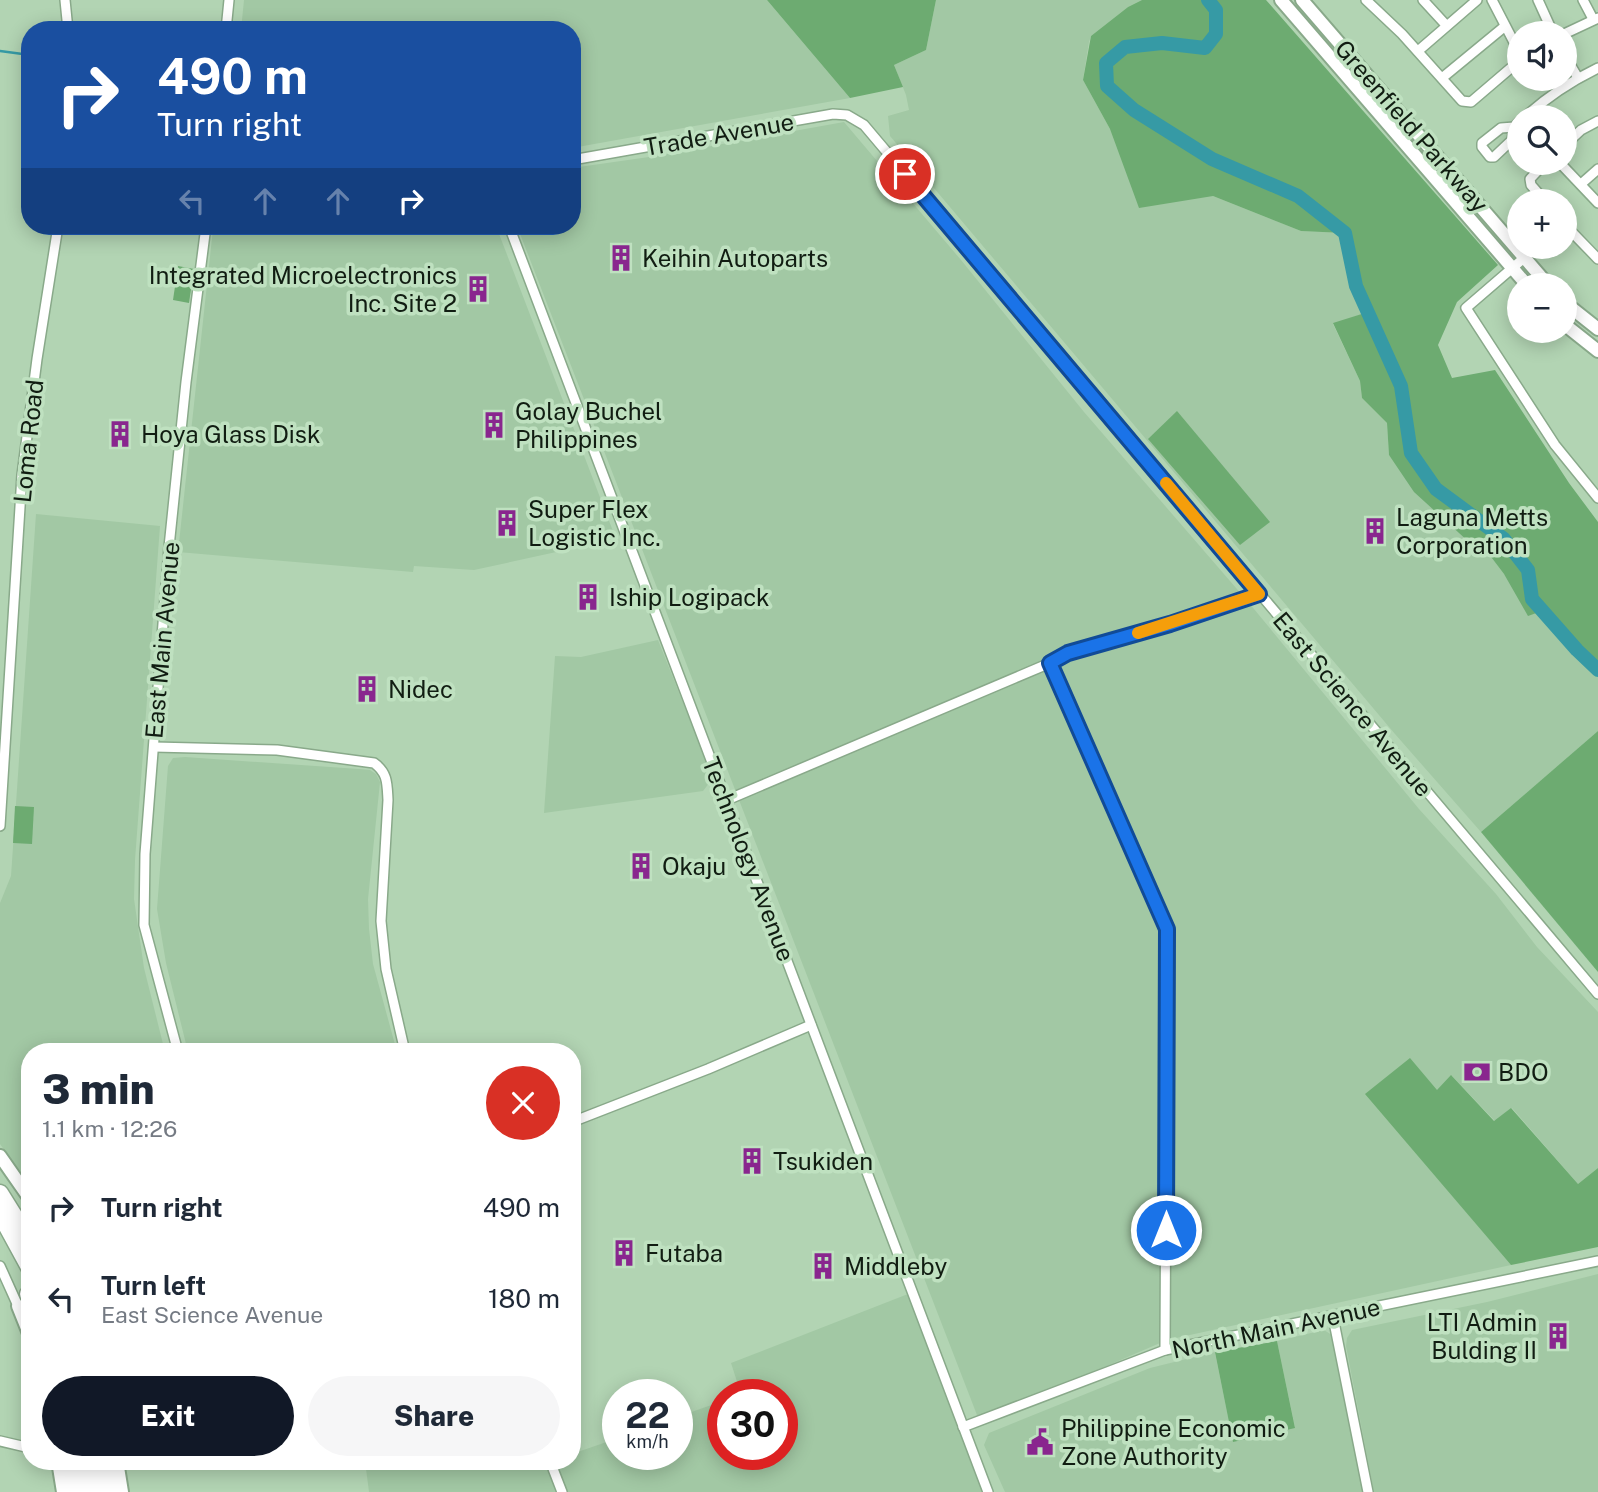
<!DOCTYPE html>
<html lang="en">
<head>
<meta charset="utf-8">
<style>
  body { margin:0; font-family:"Public Sans",sans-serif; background:#f6f6f7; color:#1f2937; height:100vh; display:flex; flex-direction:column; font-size:26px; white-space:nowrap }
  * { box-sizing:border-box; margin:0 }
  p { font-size:23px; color:#747a83 }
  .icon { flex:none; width:38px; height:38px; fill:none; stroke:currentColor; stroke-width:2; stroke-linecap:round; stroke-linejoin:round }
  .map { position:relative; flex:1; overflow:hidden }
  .panel { position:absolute; left:21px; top:1043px; width:560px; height:427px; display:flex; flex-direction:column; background:#fff; border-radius:28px; box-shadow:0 4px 18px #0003 }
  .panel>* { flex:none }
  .banner { position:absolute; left:21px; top:21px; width:560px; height:214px; border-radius:28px; box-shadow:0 4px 18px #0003; background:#1a4fa0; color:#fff; overflow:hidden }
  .buttons { position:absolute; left:1507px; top:21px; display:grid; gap:14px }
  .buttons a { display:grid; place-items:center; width:70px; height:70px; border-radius:50%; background:#fff; box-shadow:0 4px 18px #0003; font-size:35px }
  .speed { position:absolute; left:602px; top:1379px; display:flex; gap:14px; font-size:35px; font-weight:700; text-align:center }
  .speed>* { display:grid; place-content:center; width:91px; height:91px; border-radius:50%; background:#fff; box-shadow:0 4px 18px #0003; line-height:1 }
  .speed small { font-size:18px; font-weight:400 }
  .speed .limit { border:10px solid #d22; background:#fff; color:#111 }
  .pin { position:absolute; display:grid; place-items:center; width:60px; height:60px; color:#fff; margin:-30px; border:4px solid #fff; border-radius:50%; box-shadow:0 2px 7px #0007 }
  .me { position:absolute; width:77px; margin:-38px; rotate:0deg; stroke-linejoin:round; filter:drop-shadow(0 0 5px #0008) }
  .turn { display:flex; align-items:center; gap:24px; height:147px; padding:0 21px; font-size:32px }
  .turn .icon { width:91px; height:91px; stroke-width:2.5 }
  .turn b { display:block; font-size:49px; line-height:60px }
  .lanes { display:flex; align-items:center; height:66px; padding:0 21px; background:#0003; justify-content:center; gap:35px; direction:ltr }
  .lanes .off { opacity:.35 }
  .round { display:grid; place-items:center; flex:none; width:74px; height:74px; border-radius:37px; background:#f6f6f7 }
  .headline { display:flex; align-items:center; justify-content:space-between; height:119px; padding:0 21px }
  h1 { font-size:42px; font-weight:800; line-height:52px }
  .primary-button { display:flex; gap:14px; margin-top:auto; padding:14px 21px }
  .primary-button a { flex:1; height:80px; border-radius:42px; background:#111827; color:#fff; font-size:28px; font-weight:800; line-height:80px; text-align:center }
  .primary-button a+a { background:#f6f6f7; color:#1f2937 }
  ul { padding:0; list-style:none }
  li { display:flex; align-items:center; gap:21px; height:91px; padding:0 21px }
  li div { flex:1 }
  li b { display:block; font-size:26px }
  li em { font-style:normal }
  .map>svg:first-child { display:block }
</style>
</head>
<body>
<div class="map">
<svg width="1598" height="1492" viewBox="0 0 1598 1492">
  <rect width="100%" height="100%" fill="#b2d4b3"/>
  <g fill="#a2c8a4">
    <path d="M 244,0 L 767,0 L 850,98 L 572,148 L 572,30 L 241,30 Z"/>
    <path d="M 936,0 L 1142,0 L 1128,7 L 1091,36 L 1089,42 L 1083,80 L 1110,129 L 1213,196 L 1301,231 L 1345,233 L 1356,286 L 1368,312 L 1333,324 L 1360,381 L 1362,398 L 1387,423 L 1389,455 L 1482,545 L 1504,574 L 1598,670 L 1598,731 L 1481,832 L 1395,734 L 890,136 L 888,116 L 909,110 L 906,95 L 894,65 L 926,50 Z"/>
    <path d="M 844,122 L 961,260 L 1084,412 L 1249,603 L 1419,809 L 1496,894 L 1537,947 L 1598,1012 L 1598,1168 L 1578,1184 L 1512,1108 L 1495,1121 L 1452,1076 L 1437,1091 L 1366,1094 L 1511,1265 L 1167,1340 L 986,1418 L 977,1415 L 517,226 L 572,226 L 572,168 L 656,156 Z"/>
    <path d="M 233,226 L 496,226 L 616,539 L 474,570 L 414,566 L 413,572 L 178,552 L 213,229 Z"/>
    <path d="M 36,514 L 160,526 L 135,860 L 134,899 L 144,968 L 165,1052 L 30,1052 L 30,1186 L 0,1144 L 0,903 L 11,876 Z"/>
    <path d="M 658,640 L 713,778 L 703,791 L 544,813 L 555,656 L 581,657 Z"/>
    <path d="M 185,757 L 359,769 L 370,770 L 376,774 L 380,782 L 368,899 L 369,929 L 373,964 L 397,1052 L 188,1052 L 166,963 L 157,909 L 168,766 L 173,758 Z"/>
    <path d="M 1598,1274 L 1598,1492 L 1374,1492 L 1346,1346 L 1347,1338 L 1352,1330 L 1487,1302 Z"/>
    <path d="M 908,1294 L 983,1492 L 369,1492 L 365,1461 L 539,1461 L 541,1465 L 552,1461 L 572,1461 L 572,1454 L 618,1438 L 618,1454 L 677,1454 L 677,1417 L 723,1401 L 723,1454 L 782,1454 L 782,1395 L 739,1395 L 741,1394 L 731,1363 Z"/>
    <path d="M 1324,1330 L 1335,1337 L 1365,1492 L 1005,1492 L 984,1445 L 989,1433 L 1150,1368 L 1215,1352 L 1233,1441 L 1295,1427 L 1277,1341 Z"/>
  </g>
  <g fill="#6dab71">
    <path d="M 767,0 L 936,0 L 926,50 L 894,65 L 903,87 L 850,98 Z"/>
    <path d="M 1142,0 L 1266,0 L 1498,265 L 1457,302 L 1438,345 L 1452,378 L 1495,370 L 1569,483 L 1598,522 L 1598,670 L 1577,650 L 1542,611 L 1528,616 L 1504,574 L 1482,545 L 1470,543 L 1414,492 L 1389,455 L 1387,423 L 1362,398 L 1360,381 L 1333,323 L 1368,312 L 1356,286 L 1344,233 L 1301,231 L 1213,196 L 1139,208 L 1110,129 L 1083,80 L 1091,36 L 1128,7 Z"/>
    <path d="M 178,266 L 194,269 L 189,303 L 173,300 Z"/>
    <path d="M 1177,411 L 1270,522 L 1240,545 L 1148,439 Z"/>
    <path d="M 1598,731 L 1598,972 L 1481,832 Z"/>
    <path d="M 15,806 L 34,807 L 32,844 L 13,843 Z"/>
    <path d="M 1410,1058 L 1437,1090 L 1451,1075 L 1494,1121 L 1511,1108 L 1578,1184 L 1598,1168 L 1598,1247 L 1511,1265 L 1365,1094 Z"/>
    <path d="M 1277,1341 L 1295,1428 L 1233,1442 L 1215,1352 Z"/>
  </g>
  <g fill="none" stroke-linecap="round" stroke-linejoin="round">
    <path stroke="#369aa5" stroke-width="2.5" d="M 0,51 L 30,55"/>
    <path stroke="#369aa5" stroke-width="14" d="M 1208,0 L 1216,10 L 1216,34 L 1205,48 L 1162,43 L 1125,47 L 1106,63 L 1107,86 L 1134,110 L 1212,159 L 1298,196 L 1345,233 L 1356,286 L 1401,386 L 1411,453 L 1436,489 L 1504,539 L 1528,570 L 1532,599 L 1577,650 L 1598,670"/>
    <defs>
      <g id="minor">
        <path d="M 65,0 L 68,30"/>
        <path d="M 1366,0 L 1402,34 L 1462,101 L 1471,102 L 1519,61"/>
        <path d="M 1423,0 L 1446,25"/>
        <path d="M 1492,0 L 1519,52"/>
        <path d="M 1538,0 L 1553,33"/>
        <path d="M 1583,0 L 1593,19"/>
        <path d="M 226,30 L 229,0"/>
        <path d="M 1564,34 L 1598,18"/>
        <path d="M 1418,51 L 1477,0"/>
        <path d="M 1564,54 L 1578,78"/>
        <path d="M 1442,78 L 1504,27"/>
        <path d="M 1525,117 C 1547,97 1571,81 1598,68"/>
        <path d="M 1514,127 L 1512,140 L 1494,157 L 1490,157 L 1482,147 L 1482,143 L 1501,128 L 1514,127 L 1519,122"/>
        <path d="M 1564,146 L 1581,130 L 1598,121"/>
        <path d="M 572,160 L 833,114 L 847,115 L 864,125 L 1598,994"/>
        <path d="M 1560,163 L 1598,203"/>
        <path d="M 1581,184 L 1598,169"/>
        <path d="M 1545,201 L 1531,185 L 1530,179 L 1545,163"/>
        <path d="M 1564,224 L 1598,259"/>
        <path d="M 509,226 L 988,1492"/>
        <path d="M 1524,258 L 1466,308 L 1555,445 L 1598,498"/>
        <path d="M 1050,663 L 1068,654 L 1170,624 L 1259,594"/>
        <path d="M 154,747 L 277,750 L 374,763 C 388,773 387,784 388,800 L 381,921 L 386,969 L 405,1052"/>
        <path d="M 727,800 L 1050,663 L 1167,929 L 1165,1350"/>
        <path d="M 0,826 L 22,475 L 37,359 L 58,226"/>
        <path d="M 178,1052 L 144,925 L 145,854 L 169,547 L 186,382 L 206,226"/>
        <path d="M 572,1122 L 708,1069 L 811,1025"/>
        <path d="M 0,1266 L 18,1306"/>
        <path d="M 1333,1317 L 1368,1492"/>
        <path d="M 963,1427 L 1165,1350 L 1598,1261"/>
        <path d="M 0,1441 L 30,1448"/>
        <path d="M 550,1461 L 562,1492"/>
      </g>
      <g id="secondary">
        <path d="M 1281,0 L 1527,285"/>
        <path d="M 1302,0 L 1548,285"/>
        <path d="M 1564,302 L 1598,329"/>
        <path d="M 1564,324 L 1598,351"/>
        <path d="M 0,1156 L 30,1199"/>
        <path d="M 18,1306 L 30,1336"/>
        <path d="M 58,1461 L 63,1492"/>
        <path d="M 117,1461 L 122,1492"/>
      </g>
      <g id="motorway">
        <path d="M 0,1193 L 30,1241"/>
        <path d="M 0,1214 L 30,1269"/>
        <path d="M 28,1294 L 30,1299"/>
        <path d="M 70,1461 L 76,1492"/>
        <path d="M 82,1461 L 87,1492"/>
        <path d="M 94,1461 L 98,1492"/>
        <path d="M 105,1461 L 110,1492"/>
      </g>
    </defs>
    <use href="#minor" stroke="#89a98a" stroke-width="12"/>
    <use href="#secondary" stroke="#89a98a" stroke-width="16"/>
    <use href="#motorway" stroke="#89a98a" stroke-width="19"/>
    <use href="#minor" stroke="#fff" stroke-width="9"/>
    <use href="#secondary" stroke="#fff" stroke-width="12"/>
    <use href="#motorway" stroke="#fff" stroke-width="16"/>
  </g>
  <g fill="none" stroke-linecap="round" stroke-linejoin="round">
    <defs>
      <path id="route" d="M 905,174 L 1259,594 L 1170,624 L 1068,653 L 1050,663 L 1167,929 L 1166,1230"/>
    </defs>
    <use href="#route" stroke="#114b97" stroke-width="18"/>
    <use href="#route" stroke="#1a73e8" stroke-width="12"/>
    <path stroke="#f59e0b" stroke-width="12" d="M 1138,633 L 1259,594 L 1166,483"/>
  </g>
  <defs>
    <symbol id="building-bare" viewBox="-9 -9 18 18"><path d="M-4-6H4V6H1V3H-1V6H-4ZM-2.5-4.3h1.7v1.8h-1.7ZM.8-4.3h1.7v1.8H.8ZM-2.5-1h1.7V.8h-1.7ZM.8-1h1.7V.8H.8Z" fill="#89268e" stroke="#bfe1c0" stroke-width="2.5" paint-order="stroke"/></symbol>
    <symbol id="bank-bare" viewBox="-9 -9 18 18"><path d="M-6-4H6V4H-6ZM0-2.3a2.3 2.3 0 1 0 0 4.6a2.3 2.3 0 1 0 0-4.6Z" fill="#89268e" stroke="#bfe1c0" stroke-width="2.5" paint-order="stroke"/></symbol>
    <symbol id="civic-bare" viewBox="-9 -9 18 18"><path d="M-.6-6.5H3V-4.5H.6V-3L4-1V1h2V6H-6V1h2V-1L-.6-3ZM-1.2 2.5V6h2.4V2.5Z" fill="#89268e" stroke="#bfe1c0" stroke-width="2.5" paint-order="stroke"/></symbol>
  </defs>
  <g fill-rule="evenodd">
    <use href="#building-bare" x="602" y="239" width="38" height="38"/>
    <use href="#building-bare" x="459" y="270" width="38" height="38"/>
    <use href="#building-bare" x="475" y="406" width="38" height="38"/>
    <use href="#building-bare" x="101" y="415" width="38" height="38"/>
    <use href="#building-bare" x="488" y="504" width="38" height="38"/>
    <use href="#building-bare" x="1356" y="512" width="38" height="38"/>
    <use href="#building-bare" x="569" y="578" width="38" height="38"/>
    <use href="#building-bare" x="348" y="670" width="38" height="38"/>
    <use href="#building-bare" x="622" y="847" width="38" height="38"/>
    <use href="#bank-bare" x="1458" y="1053" width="38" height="38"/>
    <use href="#building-bare" x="733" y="1142" width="38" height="38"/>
    <use href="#building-bare" x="605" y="1234" width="38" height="38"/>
    <use href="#building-bare" x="804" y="1247" width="38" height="38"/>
    <use href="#building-bare" x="1539" y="1317" width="38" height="38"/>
    <use href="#civic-bare" x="1021" y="1423" width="38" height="38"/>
  </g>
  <g text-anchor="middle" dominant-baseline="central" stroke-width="7" stroke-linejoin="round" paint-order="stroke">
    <g font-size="24" fill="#111d12" stroke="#bfe1c0">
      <text transform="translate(1412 126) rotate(49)">Greenfield Parkway</text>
      <text transform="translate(719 134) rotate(-10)">Trade Avenue</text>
      <text transform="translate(28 441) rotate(-84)">Loma Road</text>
      <text transform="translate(162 640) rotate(-85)">East Main Avenue</text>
      <text transform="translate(1353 704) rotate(50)">East Science Avenue</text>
      <text transform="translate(749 859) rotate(69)">Technology Avenue</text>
      <text transform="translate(1276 1328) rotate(-12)">North Main Avenue</text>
    </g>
    <g font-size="24" fill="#111d12" stroke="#bfe1c0" text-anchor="start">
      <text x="642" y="258">Keihin Autoparts</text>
      <text x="457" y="275" text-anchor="end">Integrated Microelectronics<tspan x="457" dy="28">Inc. Site 2</tspan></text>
      <text x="515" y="411">Golay Buchel<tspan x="515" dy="28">Philippines</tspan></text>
      <text x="141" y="434">Hoya Glass Disk</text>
      <text x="528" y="509">Super Flex<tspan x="528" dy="28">Logistic Inc.</tspan></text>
      <text x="1396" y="517">Laguna Metts<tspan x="1396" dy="28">Corporation</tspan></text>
      <text x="609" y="597">Iship Logipack</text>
      <text x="388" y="689">Nidec</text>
      <text x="662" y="866">Okaju</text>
      <text x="1498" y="1072">BDO</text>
      <text x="773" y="1161">Tsukiden</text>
      <text x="645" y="1253">Futaba</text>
      <text x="844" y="1266">Middleby</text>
      <text x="1537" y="1322" text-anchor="end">LTI Admin<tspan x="1537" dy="28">Bulding II</tspan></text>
      <text x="1061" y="1428">Philippine Economic<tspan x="1061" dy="28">Zone Authority</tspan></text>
    </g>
  </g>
</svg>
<div class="buttons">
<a><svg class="icon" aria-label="sound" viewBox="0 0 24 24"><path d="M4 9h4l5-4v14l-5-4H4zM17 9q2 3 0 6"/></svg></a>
<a><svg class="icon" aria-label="search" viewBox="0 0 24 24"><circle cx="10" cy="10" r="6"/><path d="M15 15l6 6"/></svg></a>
<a>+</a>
<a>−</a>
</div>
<div class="speed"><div>22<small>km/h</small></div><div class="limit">30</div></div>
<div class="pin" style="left:905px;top:174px;background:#d93025"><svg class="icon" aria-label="arrive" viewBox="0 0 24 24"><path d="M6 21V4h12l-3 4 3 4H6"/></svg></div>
<svg class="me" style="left:1166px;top:1230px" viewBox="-20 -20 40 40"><circle r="17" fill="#1a73e8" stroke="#fff" stroke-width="3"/><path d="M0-11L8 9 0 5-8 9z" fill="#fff"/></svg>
<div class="banner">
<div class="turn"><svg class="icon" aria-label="right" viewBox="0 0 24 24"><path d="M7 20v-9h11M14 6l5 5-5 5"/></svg><div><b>490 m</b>Turn right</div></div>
<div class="lanes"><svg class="icon off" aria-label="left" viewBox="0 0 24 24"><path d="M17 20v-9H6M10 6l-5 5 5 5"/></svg><svg class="icon off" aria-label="ahead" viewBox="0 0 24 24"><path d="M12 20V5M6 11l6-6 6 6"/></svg><svg class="icon off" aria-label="ahead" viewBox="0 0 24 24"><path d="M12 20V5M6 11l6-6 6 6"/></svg><svg class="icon" aria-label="right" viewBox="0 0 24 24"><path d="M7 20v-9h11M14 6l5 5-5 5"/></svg></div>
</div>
<section class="panel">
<div class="headline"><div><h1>3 min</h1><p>1.1 km · 12:26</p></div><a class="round" style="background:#d93025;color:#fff"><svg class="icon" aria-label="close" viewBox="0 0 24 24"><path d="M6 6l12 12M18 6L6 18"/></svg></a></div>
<ul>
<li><svg class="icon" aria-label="right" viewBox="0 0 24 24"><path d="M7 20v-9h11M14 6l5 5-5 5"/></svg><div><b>Turn right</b></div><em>490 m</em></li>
<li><svg class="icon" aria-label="left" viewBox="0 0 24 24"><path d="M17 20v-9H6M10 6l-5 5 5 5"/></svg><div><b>Turn left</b><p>East Science Avenue</p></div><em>180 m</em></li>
</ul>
<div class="primary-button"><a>Exit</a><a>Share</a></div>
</section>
</div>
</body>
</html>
